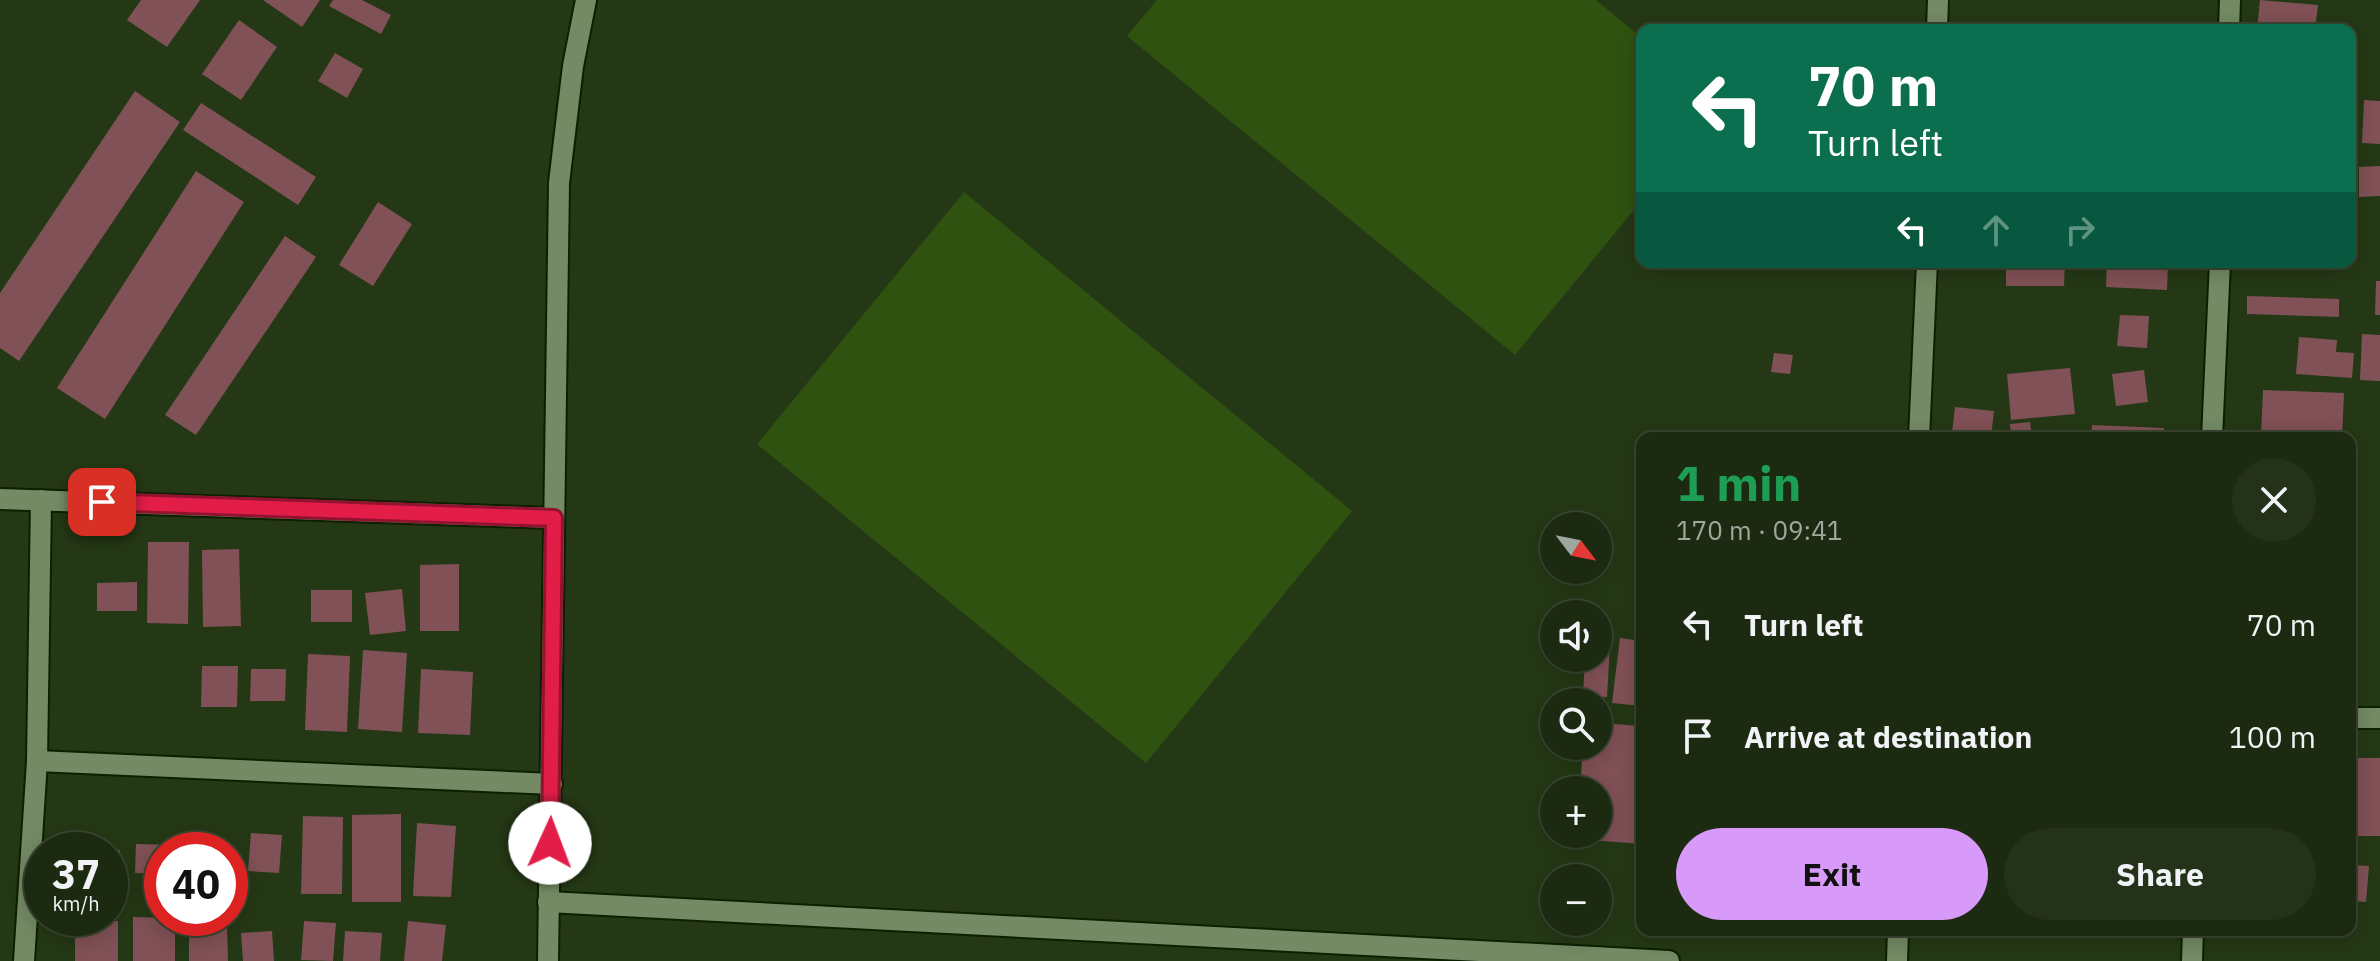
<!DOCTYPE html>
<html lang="en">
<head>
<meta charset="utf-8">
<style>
  body { margin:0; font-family:"IBM Plex Sans",sans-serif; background:#243219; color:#f1f3f6; height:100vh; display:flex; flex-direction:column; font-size:30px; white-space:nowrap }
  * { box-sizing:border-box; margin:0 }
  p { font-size:26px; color:#a0a79f }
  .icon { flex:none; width:44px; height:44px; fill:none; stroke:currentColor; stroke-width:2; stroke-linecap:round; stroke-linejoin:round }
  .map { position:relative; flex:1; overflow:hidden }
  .side { position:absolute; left:1636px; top:432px; width:720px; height:504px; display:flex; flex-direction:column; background:#1b2a10; border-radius:16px; box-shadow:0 4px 20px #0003,0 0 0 2px #394630 }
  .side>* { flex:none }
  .hud { position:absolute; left:1636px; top:24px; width:720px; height:244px; border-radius:16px; box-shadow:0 4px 20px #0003,0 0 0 2px #394630; background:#0b6e4f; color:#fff; overflow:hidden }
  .needle { width:52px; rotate:122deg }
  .controls { position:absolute; left:1540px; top:512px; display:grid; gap:16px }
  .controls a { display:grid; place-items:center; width:72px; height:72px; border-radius:50%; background:#1b2a10; box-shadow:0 4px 20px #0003,0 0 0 2px #394630; font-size:40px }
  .speed { position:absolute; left:24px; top:832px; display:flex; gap:16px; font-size:40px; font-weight:700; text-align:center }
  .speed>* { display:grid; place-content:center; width:104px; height:104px; border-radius:50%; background:#1b2a10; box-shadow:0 4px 20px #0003,0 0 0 2px #394630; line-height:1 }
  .speed small { font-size:20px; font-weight:400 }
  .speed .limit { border:12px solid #d22; background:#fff; color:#111 }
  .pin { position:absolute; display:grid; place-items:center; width:68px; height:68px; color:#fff; margin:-34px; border-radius:16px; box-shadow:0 4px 12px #0006 }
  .me { position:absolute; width:88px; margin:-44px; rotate:2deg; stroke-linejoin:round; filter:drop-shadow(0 0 6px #0008) }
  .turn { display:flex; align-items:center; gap:28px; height:168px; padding:0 40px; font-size:36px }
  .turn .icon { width:104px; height:104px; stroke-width:2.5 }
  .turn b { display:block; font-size:56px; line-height:68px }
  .lanes { display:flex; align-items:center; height:76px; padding:0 40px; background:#0003; justify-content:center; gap:40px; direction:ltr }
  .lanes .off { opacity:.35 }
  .round { display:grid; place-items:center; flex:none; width:84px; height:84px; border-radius:42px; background:#243219 }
  .summary { display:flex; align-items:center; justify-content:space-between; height:136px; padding:0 40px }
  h1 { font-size:48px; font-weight:700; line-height:60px; color:#1e9e55 }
  .primary-button { display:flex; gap:16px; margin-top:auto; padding:16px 40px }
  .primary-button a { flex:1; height:92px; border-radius:48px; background:#d89af8; color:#111; font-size:32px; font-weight:700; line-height:92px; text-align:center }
  .primary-button a+a { background:#243219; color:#f1f3f6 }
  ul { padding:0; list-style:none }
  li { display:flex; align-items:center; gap:24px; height:112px; padding:0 40px }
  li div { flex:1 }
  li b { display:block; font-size:30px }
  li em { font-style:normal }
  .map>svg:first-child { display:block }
</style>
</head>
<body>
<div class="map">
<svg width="2380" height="961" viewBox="0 0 2380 961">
  <rect width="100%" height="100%" fill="#243815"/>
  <g fill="#305211">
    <path d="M 1157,0 L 1596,0 L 1642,38 L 1642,200 L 1515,355 L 1127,36 Z"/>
    <path d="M 964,192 L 1352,511 L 1146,763 L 757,444 Z"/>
  </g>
  <g fill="#805156">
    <path d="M 141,0 L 200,0 L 167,47 L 127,20 Z"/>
    <path d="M 263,0 L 320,0 L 302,27 Z"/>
    <path d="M 333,0 L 362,0 L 391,15 L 381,34 L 329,6 Z"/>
    <path d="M 2260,0 L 2318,5 L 2315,30 L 2257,30 Z"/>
    <path d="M 239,20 L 277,47 L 241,100 L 202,74 Z"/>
    <path d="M 2027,24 L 2089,26 L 2088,30 L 2027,30 Z"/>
    <path d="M 335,53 L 363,69 L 347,98 L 318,81 Z"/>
    <path d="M 135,91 L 180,122 L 19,361 L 0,348 L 0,293 Z"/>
    <path d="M 2364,100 L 2380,101 L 2380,144 L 2362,143 Z"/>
    <path d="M 201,103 L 316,177 L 298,205 L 183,130 Z"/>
    <path d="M 2380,166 L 2380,196 L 2359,197 L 2359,167 Z"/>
    <path d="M 196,171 L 244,202 L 105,419 L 57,388 Z"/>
    <path d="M 378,202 L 412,224 L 373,286 L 339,265 Z"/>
    <path d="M 285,236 L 316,257 L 196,435 L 165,415 Z"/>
    <path d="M 2006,262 L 2065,262 L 2064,286 L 2006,286 Z"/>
    <path d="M 2107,262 L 2168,262 L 2167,290 L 2106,287 Z"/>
    <path d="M 2376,281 L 2380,281 L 2380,315 L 2375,315 Z"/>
    <path d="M 2247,296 L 2339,299 L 2339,317 L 2247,314 Z"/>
    <path d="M 2120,315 L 2149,316 L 2147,348 L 2117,346 Z"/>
    <path d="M 2362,334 L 2380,335 L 2380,381 L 2360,380 Z"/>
    <path d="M 2299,337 L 2337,340 L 2336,352 L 2354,353 L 2352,378 L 2296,374 Z"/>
    <path d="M 1774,353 L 1793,355 L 1790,374 L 1771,372 Z"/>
    <path d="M 2070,368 L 2075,414 L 2011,420 L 2007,374 Z"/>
    <path d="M 2144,370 L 2148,402 L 2116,406 L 2112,374 Z"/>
    <path d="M 2263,390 L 2344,393 L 2342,438 L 2261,436 Z"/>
    <path d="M 1955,407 L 1994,411 L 1991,436 L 1952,433 Z"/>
    <path d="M 2030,422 L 2032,438 L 2011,438 L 2010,424 Z"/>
    <path d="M 2092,425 L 2164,428 L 2163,438 L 2091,438 Z"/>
    <path d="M 148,542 L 189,542 L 188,624 L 147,623 Z"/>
    <path d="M 239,549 L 241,626 L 203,627 L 202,550 Z"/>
    <path d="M 459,564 L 459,631 L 420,631 L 420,565 Z"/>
    <path d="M 137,582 L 137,611 L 97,611 L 97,583 Z"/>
    <path d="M 402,589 L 406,631 L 370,635 L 365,593 Z"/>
    <rect x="311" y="590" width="41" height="32"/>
    <path d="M 1598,628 L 1611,628 L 1607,697 L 1583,696 L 1585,658 L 1598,658 Z"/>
    <path d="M 1620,638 L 1642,641 L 1642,706 L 1612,703 Z"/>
    <path d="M 363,650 L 407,653 L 402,732 L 358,729 Z"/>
    <path d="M 308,654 L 350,656 L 347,732 L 305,730 Z"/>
    <path d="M 202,666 L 238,666 L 237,707 L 201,707 Z"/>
    <path d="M 251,669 L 286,669 L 285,701 L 250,701 Z"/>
    <path d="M 421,669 L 473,672 L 470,735 L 418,733 Z"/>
    <path d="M 1598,723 L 1642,726 L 1642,844 L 1576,839 L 1577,834 L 1598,834 L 1598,790 L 1580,790 L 1583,746 L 1598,746 Z"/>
    <path d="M 2355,758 L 2380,758 L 2380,836 L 2355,836 L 2350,775 L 2355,775 Z"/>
    <path d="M 401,814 L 401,902 L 352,902 L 352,815 Z"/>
    <path d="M 303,816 L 343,817 L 342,894 L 301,894 Z"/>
    <path d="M 417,823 L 456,826 L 451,897 L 413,896 Z"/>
    <path d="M 251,833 L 282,835 L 279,873 L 248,871 Z"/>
    <path d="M 221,839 L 222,850 L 194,850 L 193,842 Z"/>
    <path d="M 136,844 L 173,845 L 173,850 L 162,850 L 162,873 L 135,873 Z"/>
    <path d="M 110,850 L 120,850 L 119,877 L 110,877 Z"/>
    <path d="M 2350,865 L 2369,866 L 2366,902 L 2350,901 Z"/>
    <path d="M 123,881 L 125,904 L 110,905 L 110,882 Z"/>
    <path d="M 133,917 L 175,918 L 175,961 L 133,961 Z"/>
    <rect x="75" y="921" width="43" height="40"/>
    <path d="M 304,921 L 336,923 L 333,961 L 301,960 Z"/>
    <path d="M 408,921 L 446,925 L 442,961 L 404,961 Z"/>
    <path d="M 227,924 L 228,961 L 189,961 L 189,925 Z"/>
    <path d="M 272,931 L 274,961 L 243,961 L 241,933 Z"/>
    <path d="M 345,931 L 382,933 L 380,961 L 343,961 Z"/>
  </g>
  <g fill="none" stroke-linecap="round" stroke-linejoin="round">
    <defs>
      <g id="minor">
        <path d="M 1937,30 L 1938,0"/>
        <path d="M 2229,30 L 2230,0"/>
        <path d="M 1919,438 L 1927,262"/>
        <path d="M 2212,438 L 2220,262"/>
        <path d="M 0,499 L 554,518"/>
        <path d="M 2350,718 L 2380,718"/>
        <path d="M 37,761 L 552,784"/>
        <path d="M 548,902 L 1669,961"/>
        <path d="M 24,961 L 37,761 L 41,500"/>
        <path d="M 1897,961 L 1898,930"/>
        <path d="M 2192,961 L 2193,930"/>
      </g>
      <path id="tertiary" d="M 548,961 L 559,183 L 573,66 L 586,0"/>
    </defs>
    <use href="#minor" stroke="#0c1f00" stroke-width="24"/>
    <use href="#tertiary" stroke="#0c1f00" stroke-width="24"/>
    <use href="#minor" stroke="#738a64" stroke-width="20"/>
    <use href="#tertiary" stroke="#738a64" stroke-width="20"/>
  </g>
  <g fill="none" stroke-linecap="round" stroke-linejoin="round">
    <defs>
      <path id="route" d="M 102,502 L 554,518 L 550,843"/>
    </defs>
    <use href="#route" stroke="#92132f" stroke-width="20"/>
    <use href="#route" stroke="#e11d48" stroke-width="14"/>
  </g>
</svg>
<div class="controls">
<a><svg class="needle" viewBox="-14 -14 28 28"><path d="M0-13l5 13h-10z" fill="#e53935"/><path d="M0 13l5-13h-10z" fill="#a0a79f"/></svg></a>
<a><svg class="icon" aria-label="sound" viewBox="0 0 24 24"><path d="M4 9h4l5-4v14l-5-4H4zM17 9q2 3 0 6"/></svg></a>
<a><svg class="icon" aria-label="search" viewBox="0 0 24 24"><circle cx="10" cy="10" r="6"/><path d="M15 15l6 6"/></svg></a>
<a>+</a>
<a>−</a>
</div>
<div class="speed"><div>37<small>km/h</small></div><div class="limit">40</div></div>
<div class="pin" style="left:102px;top:502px;background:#d93025"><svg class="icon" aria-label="arrive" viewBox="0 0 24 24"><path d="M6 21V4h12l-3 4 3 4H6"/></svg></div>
<svg class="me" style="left:550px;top:843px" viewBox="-20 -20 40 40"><circle r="19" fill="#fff"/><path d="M0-13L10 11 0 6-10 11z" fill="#e11d48"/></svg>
<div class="hud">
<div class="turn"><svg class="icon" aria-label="left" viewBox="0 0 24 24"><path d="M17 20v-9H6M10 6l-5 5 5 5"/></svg><div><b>70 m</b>Turn left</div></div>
<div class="lanes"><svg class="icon" aria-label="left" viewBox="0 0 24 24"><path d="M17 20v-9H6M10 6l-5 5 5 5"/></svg><svg class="icon off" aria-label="ahead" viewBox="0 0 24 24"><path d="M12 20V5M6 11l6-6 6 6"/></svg><svg class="icon off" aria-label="right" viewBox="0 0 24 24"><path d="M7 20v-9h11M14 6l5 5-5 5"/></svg></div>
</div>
<section class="side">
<div class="summary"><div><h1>1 min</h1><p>170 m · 09:41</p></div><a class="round"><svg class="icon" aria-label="close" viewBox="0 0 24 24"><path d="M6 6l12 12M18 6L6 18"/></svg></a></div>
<ul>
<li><svg class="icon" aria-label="left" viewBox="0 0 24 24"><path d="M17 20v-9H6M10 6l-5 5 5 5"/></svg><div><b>Turn left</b></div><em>70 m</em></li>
<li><svg class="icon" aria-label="arrive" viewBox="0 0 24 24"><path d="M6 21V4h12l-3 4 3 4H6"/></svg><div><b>Arrive at destination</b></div><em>100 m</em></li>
</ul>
<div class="primary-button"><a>Exit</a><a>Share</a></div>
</section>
</div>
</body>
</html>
